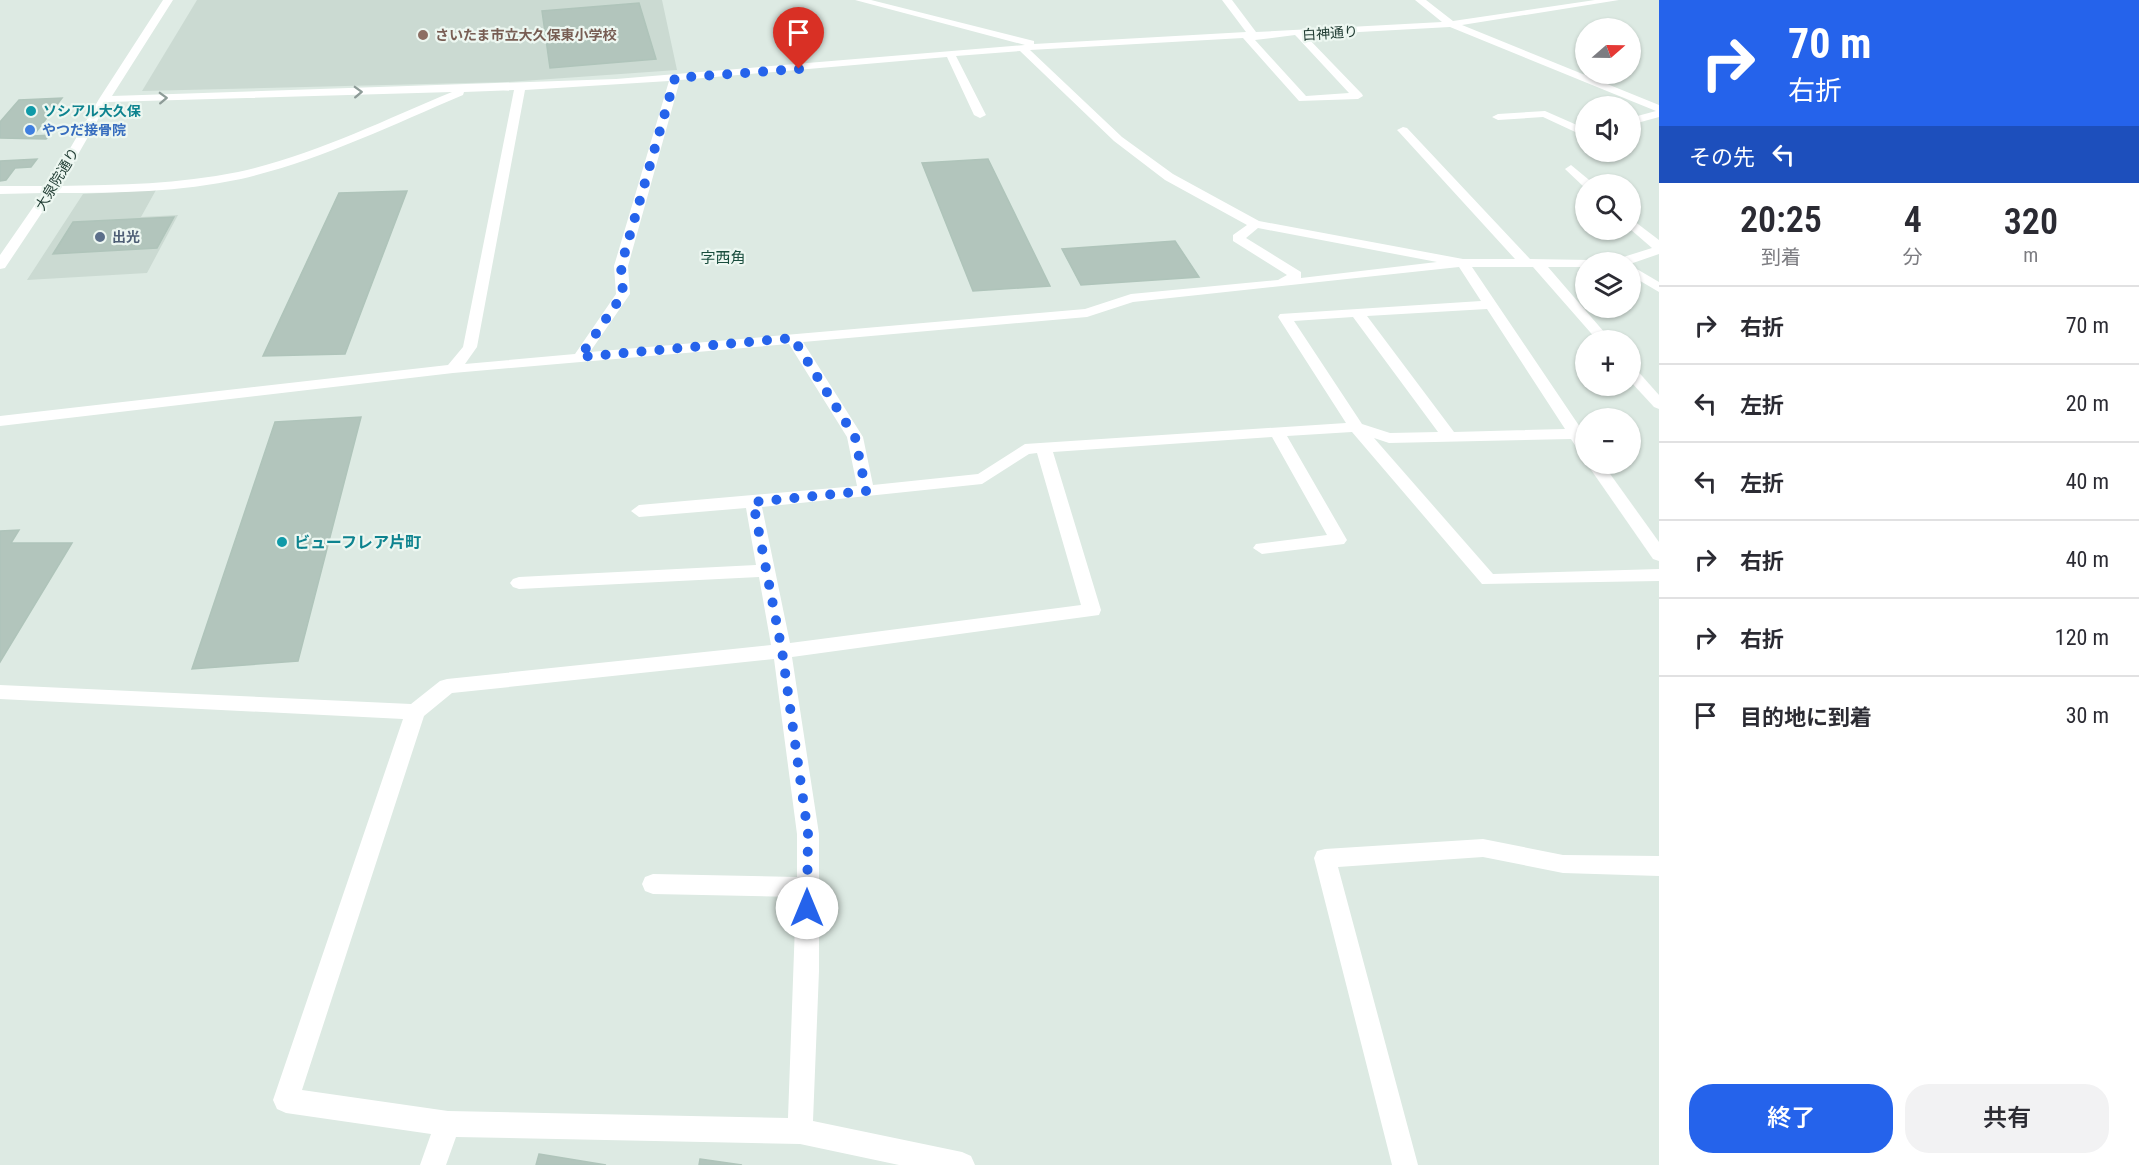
<!DOCTYPE html>
<html lang="ja">
<head>
<meta charset="utf-8">
<style>
  body { margin:0; font-family:"Roboto Condensed","Noto Sans JP",sans-serif; background:#f2f2f3; color:#2b2b33; height:100vh; display:flex; flex-direction:column; font-size:22px; white-space:nowrap }
  * { box-sizing:border-box; margin:0 }
  p { font-size:20px; color:#7c7c81 }
  .icon { flex:none; width:33px; height:33px; fill:none; stroke:currentColor; stroke-width:2; stroke-linecap:round; stroke-linejoin:round }
  .map { position:relative; flex:1; overflow:hidden }
  .sheet { display:flex; flex-direction:column; background:#fff; width:480px }
  .sheet>* { flex:none }
  .hud { background:#2563eb; color:#fff; overflow:hidden }
  .needle { width:39px; rotate:70deg }
  .controls { position:absolute; left:1575px; top:18px; display:grid; gap:12px }
  .controls a { display:grid; place-items:center; width:66px; height:66px; border-radius:50%; background:#fff; box-shadow:0 2px 4px #0004; font-size:30px }
  .pin { position:absolute; display:grid; place-items:center; width:51px; height:51px; color:#fff; margin:-62px -26px; border-radius:50% 50% 50% 0; rotate:-45deg; box-shadow:0 0 6px #0007 }
  .pin .icon { rotate:45deg }
  .me { position:absolute; width:66px; margin:-33px; rotate:0deg; stroke-linejoin:round; filter:drop-shadow(0 0 4px #0008) }
  .turn { display:flex; align-items:center; gap:21px; height:126px; padding:0 30px; font-size:27px }
  .turn .icon { width:78px; height:78px; stroke-width:2.5 }
  .turn b { display:block; font-size:42px; line-height:51px }
  .then { display:flex; align-items:center; height:57px; padding:0 30px; background:#0003; gap:12px; font-size:22px }
  .eta { display:flex; justify-content:space-evenly; align-items:center; height:102px; text-align:center }
  .eta b { font-size:36px; font-weight:600; line-height:42px }
  .action { display:flex; gap:12px; margin-top:auto; padding:12px 30px }
  .action a { flex:1; height:69px; border-radius:24px; background:#2563eb; color:#fff; font-size:24px; font-weight:600; line-height:69px; text-align:center }
  .action a+a { background:#f2f2f3; color:#2b2b33 }
  ul { padding:0; list-style:none }
  li { display:flex; align-items:center; gap:18px; height:78px; padding:0 30px; border-top:2px solid #e1e1e2 }
  li div { flex:1 }
  li b { display:block; font-size:22px }
  li em { font-style:normal }
  main { display:flex; flex:1; min-height:0 }
  .map>svg:first-child { display:block }
</style>
</head>
<body>
<main>
<div class="map">
<svg width="1659" height="1165" viewBox="0 0 1659 1165">
  <rect width="100%" height="100%" fill="#ddeae3"/>
  <g fill="#cbdad2">
    <path d="M 197,0 L 662,0 L 677,70 L 507,82 L 142,91 Z"/>
    <path d="M 156,190 L 141,217 L 178,215 L 147,273 L 27,280 L 83,194 Z"/>
  </g>
  <g fill="#b2c5bc" stroke="#afc4ba" stroke-width="1.5">
    <path d="M 639,3 L 656,59 L 550,68 L 542,11 Z"/>
    <path d="M 62,98 L 33,136 L 50,135 L 46,139 L 0,138 L 0,122 L 19,100 Z"/>
    <path d="M 37,159 L 31,167 L 15,168 L 6,180 L 0,181 L 0,161 Z"/>
    <path d="M 988,159 L 1050,286 L 973,291 L 922,163 Z"/>
    <path d="M 407,191 L 345,354 L 263,356 L 339,193 Z"/>
    <path d="M 174,217 L 157,248 L 53,254 L 73,222 Z"/>
    <path d="M 1175,241 L 1199,277 L 1081,285 L 1062,249 Z"/>
    <path d="M 361,417 L 298,661 L 192,669 L 275,422 Z"/>
    <path d="M 19,530 L 11,543 L 72,543 L 0,662 L 0,531 Z"/>
    <path d="M 539,1154 L 606,1165 L 536,1165 Z"/>
    <path d="M 700,1159 L 742,1165 L 699,1165 Z"/>
  </g>
  <g fill="none" stroke-linecap="round" stroke-linejoin="round">
    <g fill="#fff" fill-rule="evenodd">
      <path d="M 163,0 L 173,0 L 112,96 L 616,79 L 1025,45 L 855,0 L 871,0 L 1034,41 L 1034,44 L 1246,32 L 1222,0 L 1232,0 L 1256,32 L 1442,22 L 1415,0 L 1426,0 L 1453,21 L 1595,0 L 1619,0 L 1462,25 L 1659,105 L 1659,117 L 1630,125 L 1630,118 L 1656,111 L 1450,27 L 1305,35 L 1362,94 L 1363,96 L 1358,99 L 1299,101 L 1243,38 L 1030,50 L 1122,137 L 1173,174 L 1259,221 L 1463,259 L 1515,259 L 1399,132 L 1397,130 L 1403,127 L 1407,128 L 1530,259 L 1591,260 L 1592,262 L 1586,262 L 1586,267 L 1548,267 L 1611,340 L 1597,340 L 1533,267 L 1472,267 L 1586,436 L 1586,454 L 1580,453 L 1571,439 L 1389,443 L 1374,438 L 1493,574 L 1659,569 L 1659,581 L 1482,584 L 1352,432 L 1287,436 L 1347,540 L 1344,544 L 1262,554 L 1253,548 L 1256,544 L 1327,535 L 1272,437 L 1053,452 L 1101,610 L 1099,615 L 792,657 L 819,834 L 819,971 L 813,1121 L 962,1152 L 971,1156 L 975,1165 L 899,1165 L 800,1144 L 456,1137 L 446,1165 L 420,1165 L 431,1134 L 286,1113 L 277,1109 L 273,1100 L 403,719 L 0,699 L 0,685 L 411,704 L 440,681 L 447,679 L 771,645 L 759,577 L 519,589 L 513,587 L 510,583 L 513,579 L 519,577 L 756,565 L 746,508 L 639,517 L 631,511 L 639,505 L 857,486 L 847,437 L 789,344 L 453,373 L 0,426 L 0,416 L 448,365 L 463,347 L 514,90 L 464,92 L 463,95 C 390,126 318,161 241,179 C 180,192 118,193 55,193 L 5,268 L 0,269 L 0,255 L 43,193 L 0,194 L 0,186 L 48,186 L 99,99 ZM 1295,35 L 1297,37 L 1349,93 L 1306,96 L 1255,40 ZM 1020,51 L 1114,141 L 1165,180 L 1247,225 L 1233,235 L 1233,241 L 1287,275 L 1278,280 L 1131,294 L 1085,309 L 590,352 L 630,294 L 628,266 L 680,80 L 947,57 L 974,115 L 980,118 L 986,115 L 956,56 ZM 669,81 L 614,266 L 616,294 L 575,354 L 465,364 L 477,347 L 525,90 ZM 452,92 C 382,121 312,156 238,172 C 179,184 120,185 60,186 L 108,102 ZM 1258,228 L 1437,262 L 1301,278 L 1301,272 L 1246,238 ZM 1459,267 L 1481,301 L 1280,314 L 1278,317 L 1346,423 L 1025,444 L 978,474 L 873,485 L 863,437 L 803,342 L 1087,317 L 1133,302 ZM 1487,309 L 1565,429 L 1454,432 L 1367,316 ZM 1353,317 L 1438,432 L 1390,433 L 1362,424 L 1294,321 ZM 1037,453 L 1081,605 L 790,643 L 762,507 L 982,484 L 1029,454 ZM 774,659 L 797,834 L 797,877 L 653,874 L 645,877 L 642,884 L 645,891 L 653,894 L 796,897 L 788,1118 L 448,1111 L 302,1090 L 424,716 L 452,693 Z"/>
      <path d="M 1545,111 L 1586,129 L 1586,137 L 1543,117 L 1498,120 L 1492,117 L 1498,114 Z"/>
      <path d="M 1571,165 L 1594,184 L 1584,187 L 1565,169 Z"/>
      <path d="M 1630,218 L 1659,240 L 1659,254 L 1630,264 L 1616,262 L 1617,259 L 1652,248 L 1630,229 Z"/>
      <path d="M 1630,265 L 1659,282 L 1659,292 L 1630,275 Z"/>
      <path d="M 1630,367 L 1635,368 L 1659,395 L 1659,409 L 1654,407 L 1630,381 Z"/>
      <path d="M 1587,464 L 1603,464 L 1659,542 L 1659,561 L 1653,559 Z"/>
      <path d="M 1483,839 L 1563,855 L 1659,856 L 1659,876 L 1563,873 L 1483,857 L 1338,867 L 1418,1165 L 1392,1165 L 1314,858 L 1317,851 L 1325,849 Z"/>
    </g>
  </g>
  <defs><path id="oneway-chevron" d="M-2-3.5L2.5 0L-2 3.5" fill="none" stroke-width="1.6" stroke-linecap="round" stroke-linejoin="round" transform="scale(1.5)"/></defs>
  <g stroke="#8e9c98">
    <use href="#oneway-chevron" transform="translate(358 92) rotate(-2)"/>
    <use href="#oneway-chevron" transform="translate(163 98) rotate(-2)"/>
  </g>
  <g fill="none" stroke-linecap="round" stroke-linejoin="round">
    <path stroke="#2563eb" stroke-width="10" stroke-dasharray="0 18" d="M 799,69 L 675,78 L 621,266 L 623,294 L 580,357 L 793,338 L 855,437 L 866,491 L 753,502 L 782,651 L 808,834 L 807,908"/>
  </g>
  <circle fill="#8d6e63" stroke="#edf7f1" stroke-width="2" cx="423" cy="35" r="6"/>
  <g fill="#0f9aa8" stroke="#edf7f1" stroke-width="2">
    <circle cx="31" cy="111" r="6"/>
    <circle cx="282" cy="542" r="6"/>
  </g>
  <circle fill="#3f7fe0" stroke="#edf7f1" stroke-width="2" cx="30" cy="130" r="6"/>
  <circle fill="#5c6f8a" stroke="#edf7f1" stroke-width="2" cx="100" cy="237" r="6"/>
  <g text-anchor="middle" dominant-baseline="central" stroke-width="4.5" stroke-linejoin="round" paint-order="stroke">
    <g font-size="14" fill="#1e3a31" stroke="#edf7f1">
      <text transform="translate(1330 33) rotate(-4)">白神通り</text>
      <text transform="translate(57 179) rotate(-59)">大泉院通り</text>
    </g>
    <g font-size="14" font-weight="bold" fill="#785e54" stroke="#edf7f1" text-anchor="start">
      <text x="435" y="35">さいたま市立大久保東小学校</text>
    </g>
    <g font-size="14" font-weight="bold" fill="#0d838f" stroke="#edf7f1" text-anchor="start">
      <text x="43" y="111">ソシアル大久保</text>
    </g>
    <g font-size="14" font-weight="bold" fill="#366cbe" stroke="#edf7f1" text-anchor="start">
      <text x="42" y="130">やつだ接骨院</text>
    </g>
    <g font-size="14" font-weight="bold" fill="#4e5e75" stroke="#edf7f1" text-anchor="start">
      <text x="112" y="237">出光</text>
    </g>
    <g font-size="15" fill="#194d3d" stroke="#edf7f1">
      <text x="723" y="258">字西角</text>
    </g>
    <g font-size="16" font-weight="bold" fill="#0d838f" stroke="#edf7f1" text-anchor="start">
      <text x="294" y="542">ビューフレア片町</text>
    </g>
  </g>
</svg>
<div class="controls">
<a><svg class="needle" viewBox="-14 -14 28 28"><path d="M0-13l5 13h-10z" fill="#e53935"/><path d="M0 13l5-13h-10z" fill="#7c7c81"/></svg></a>
<a><svg class="icon" aria-label="sound" viewBox="0 0 24 24"><path d="M4 9h4l5-4v14l-5-4H4zM17 9q2 3 0 6"/></svg></a>
<a><svg class="icon" aria-label="search" viewBox="0 0 24 24"><circle cx="10" cy="10" r="6"/><path d="M15 15l6 6"/></svg></a>
<a><svg class="icon" aria-label="layers" viewBox="0 0 24 24"><path d="M12 4l9 5-9 5-9-5zM3 14l9 5 9-5"/></svg></a>
<a>+</a>
<a>−</a>
</div>
<div class="pin" style="left:799px;top:69px;background:#d93025"><svg class="icon" aria-label="arrive" viewBox="0 0 24 24"><path d="M6 21V4h12l-3 4 3 4H6"/></svg></div>
<svg class="me" style="left:807px;top:908px" viewBox="-20 -20 40 40"><circle r="19" fill="#fff"/><path d="M0-13L10 11 0 6-10 11z" fill="#2563eb"/></svg>
</div>
<section class="sheet">
<div class="hud">
<div class="turn"><svg class="icon" aria-label="right" viewBox="0 0 24 24"><path d="M7 20v-9h11M14 6l5 5-5 5"/></svg><div><b>70 m</b>右折</div></div>
<div class="then">その先<svg class="icon" aria-label="left" viewBox="0 0 24 24"><path d="M17 20v-9H6M10 6l-5 5 5 5"/></svg></div>
</div>
<div class="eta">
<div><b>20:25</b><p>到着</p></div>
<div><b>4</b><p>分</p></div>
<div><b>320</b><p>m</p></div>
</div>
<ul>
<li><svg class="icon" aria-label="right" viewBox="0 0 24 24"><path d="M7 20v-9h11M14 6l5 5-5 5"/></svg><div><b>右折</b></div><em>70 m</em></li>
<li><svg class="icon" aria-label="left" viewBox="0 0 24 24"><path d="M17 20v-9H6M10 6l-5 5 5 5"/></svg><div><b>左折</b></div><em>20 m</em></li>
<li><svg class="icon" aria-label="left" viewBox="0 0 24 24"><path d="M17 20v-9H6M10 6l-5 5 5 5"/></svg><div><b>左折</b></div><em>40 m</em></li>
<li><svg class="icon" aria-label="right" viewBox="0 0 24 24"><path d="M7 20v-9h11M14 6l5 5-5 5"/></svg><div><b>右折</b></div><em>40 m</em></li>
<li><svg class="icon" aria-label="right" viewBox="0 0 24 24"><path d="M7 20v-9h11M14 6l5 5-5 5"/></svg><div><b>右折</b></div><em>120 m</em></li>
<li><svg class="icon" aria-label="arrive" viewBox="0 0 24 24"><path d="M6 21V4h12l-3 4 3 4H6"/></svg><div><b>目的地に到着</b></div><em>30 m</em></li>
</ul>
<div class="action"><a>終了</a><a>共有</a></div>
</section>
</main>
</body>
</html>
